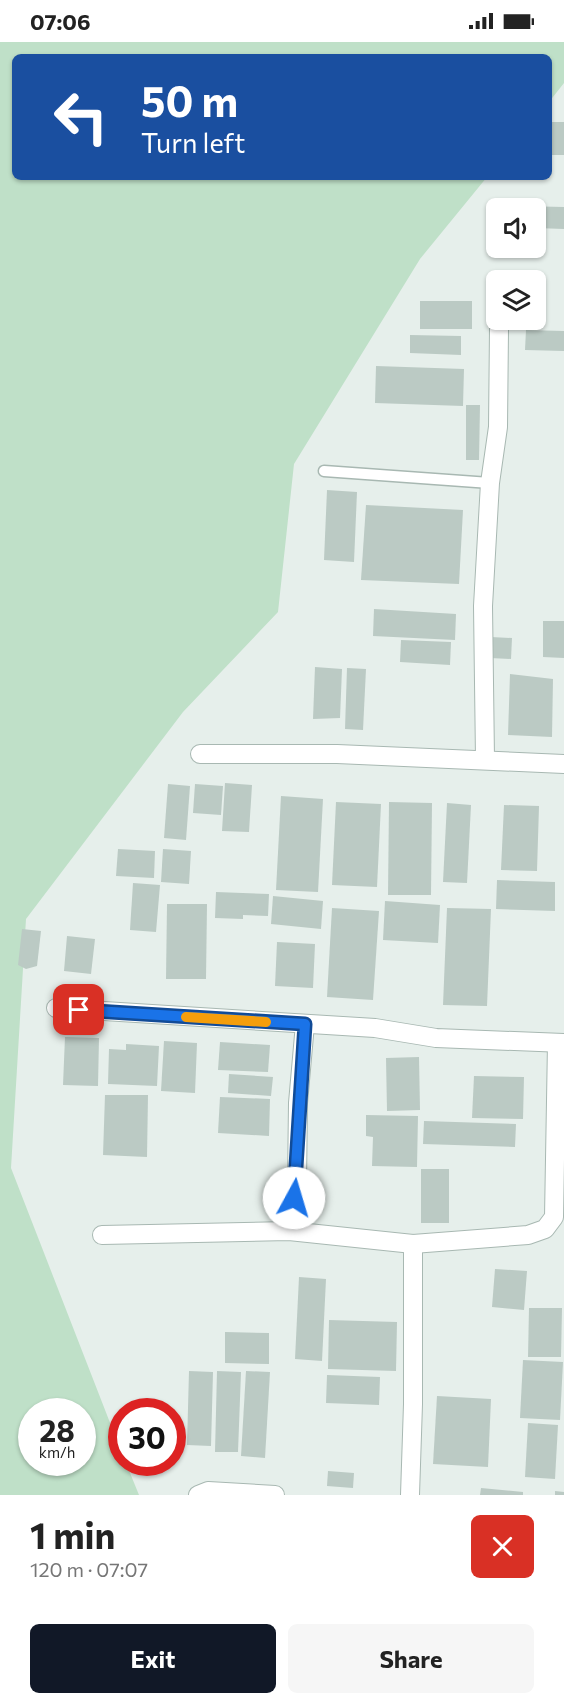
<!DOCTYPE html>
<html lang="en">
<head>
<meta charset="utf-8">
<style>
  body { margin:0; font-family:Commissioner,sans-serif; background:#f6f6f6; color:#222; height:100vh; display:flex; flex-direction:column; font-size:22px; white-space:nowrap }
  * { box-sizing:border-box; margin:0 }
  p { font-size:20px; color:#767676 }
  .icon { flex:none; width:33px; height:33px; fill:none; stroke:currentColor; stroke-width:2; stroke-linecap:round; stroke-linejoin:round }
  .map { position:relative; height:1453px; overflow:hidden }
  .panel { display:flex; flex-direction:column; background:#fff; flex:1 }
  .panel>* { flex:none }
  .guide { position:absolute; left:12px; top:12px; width:540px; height:126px; border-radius:9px; box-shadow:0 2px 4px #0004; background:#1a4fa0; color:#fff; overflow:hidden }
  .fabs { position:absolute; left:486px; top:156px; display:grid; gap:12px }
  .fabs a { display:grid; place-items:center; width:60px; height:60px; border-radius:9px; background:#fff; box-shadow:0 2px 4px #0004; font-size:30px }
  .speed { position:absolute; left:18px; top:1356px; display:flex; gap:12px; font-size:30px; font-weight:700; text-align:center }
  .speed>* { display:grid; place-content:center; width:78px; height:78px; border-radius:50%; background:#fff; box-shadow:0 2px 4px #0004; line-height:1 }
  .speed small { font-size:15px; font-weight:400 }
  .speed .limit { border:9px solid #d22; background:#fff; color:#111 }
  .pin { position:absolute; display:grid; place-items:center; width:51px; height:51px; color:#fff; margin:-26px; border-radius:12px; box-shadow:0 3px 9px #0006 }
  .me { position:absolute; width:66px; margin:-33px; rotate:6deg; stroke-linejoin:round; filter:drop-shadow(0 0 4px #0008) }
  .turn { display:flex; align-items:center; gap:21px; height:126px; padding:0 30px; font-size:27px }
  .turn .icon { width:78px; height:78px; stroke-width:2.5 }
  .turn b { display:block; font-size:42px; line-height:51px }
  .round { display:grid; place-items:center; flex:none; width:63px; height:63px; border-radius:9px; background:#f6f6f6 }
  .summary { display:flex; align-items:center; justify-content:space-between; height:102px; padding:0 30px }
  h1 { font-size:36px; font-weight:700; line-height:45px }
  .primary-button { display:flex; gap:12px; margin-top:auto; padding:12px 30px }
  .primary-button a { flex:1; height:69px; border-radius:9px; background:#111827; color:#fff; font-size:24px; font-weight:700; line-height:69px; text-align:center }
  .primary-button a+a { background:#f6f6f6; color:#222 }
  .status { display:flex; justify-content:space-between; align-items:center; height:42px; padding:0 30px; background:#fff; direction:ltr }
  .status svg { height:16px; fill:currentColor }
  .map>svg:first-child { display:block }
</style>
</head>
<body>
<div class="status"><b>07:06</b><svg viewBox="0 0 49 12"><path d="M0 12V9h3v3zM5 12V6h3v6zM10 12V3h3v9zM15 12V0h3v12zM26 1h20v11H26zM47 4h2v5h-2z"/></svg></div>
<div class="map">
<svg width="564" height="1453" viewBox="0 0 564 1453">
  <rect width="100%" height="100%" fill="#e6efeb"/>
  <path fill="#bfe0c8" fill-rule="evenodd" d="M 0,0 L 564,0 L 564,41 L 549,60 L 549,15 L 15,15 L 15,135 L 487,135 L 420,217 L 294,422 L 278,570 L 183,670 L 26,877 L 11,1126 L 121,1409 L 122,1420 L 126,1421 L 139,1453 L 0,1453 ZM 32,1370 L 82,1370 L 82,1420 L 32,1420 Z"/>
  <g fill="#bbcac4">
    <rect x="549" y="80" width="15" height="33"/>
    <path d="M 521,164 L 564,165 L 564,187 L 536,186 L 536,166 L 521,166 Z"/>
    <rect x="420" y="259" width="52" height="28"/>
    <path d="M 526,288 L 564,289 L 564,309 L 525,308 Z"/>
    <path d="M 410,293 L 461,294 L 461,313 L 410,311 Z"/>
    <path d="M 376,324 L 464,327 L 463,364 L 375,361 Z"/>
    <path d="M 466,363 L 480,363 L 479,418 L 466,418 Z"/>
    <path d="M 327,448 L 357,450 L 354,520 L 324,518 Z"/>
    <path d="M 366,463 L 463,468 L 459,542 L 361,538 Z"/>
    <path d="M 374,567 L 456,572 L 455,598 L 373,594 Z"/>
    <path d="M 543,579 L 564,579 L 564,616 L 543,615 Z"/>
    <path d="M 491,595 L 512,596 L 511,617 L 490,616 Z"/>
    <path d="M 401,598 L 451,600 L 450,623 L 400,620 Z"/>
    <path d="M 315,625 L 342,627 L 340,676 L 313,677 Z"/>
    <path d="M 347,626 L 366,627 L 363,688 L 345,687 Z"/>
    <path d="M 510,632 L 553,637 L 552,695 L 508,693 Z"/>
    <path d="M 225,741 L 252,743 L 249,790 L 222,789 Z"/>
    <path d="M 168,742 L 190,744 L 186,798 L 164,796 Z"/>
    <path d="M 195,742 L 223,744 L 221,773 L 193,771 Z"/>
    <path d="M 281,754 L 323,757 L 318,850 L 276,848 Z"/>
    <path d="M 336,760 L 381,762 L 377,845 L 332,843 Z"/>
    <path d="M 389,760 L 432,761 L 431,853 L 388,853 Z"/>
    <path d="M 447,761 L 471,763 L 467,841 L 443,840 Z"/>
    <path d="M 504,763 L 539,764 L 537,829 L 501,828 Z"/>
    <path d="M 118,807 L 155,809 L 154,836 L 116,834 Z"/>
    <path d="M 163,807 L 191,809 L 189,842 L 161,840 Z"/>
    <path d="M 497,838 L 555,840 L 555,869 L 496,867 Z"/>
    <path d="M 133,841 L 160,843 L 156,890 L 130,888 Z"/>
    <path d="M 216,850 L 269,852 L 268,874 L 243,873 L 243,877 L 215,876 Z"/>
    <path d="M 273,854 L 323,859 L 321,887 L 271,882 Z"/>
    <path d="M 385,859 L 440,863 L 438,901 L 383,898 Z"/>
    <path d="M 167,862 L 207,862 L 206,937 L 166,937 Z"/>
    <path d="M 332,866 L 379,869 L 373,958 L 327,955 Z"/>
    <path d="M 447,866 L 491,867 L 487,964 L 443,963 Z"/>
    <path d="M 22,887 L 41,889 L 37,924 L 26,927 L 18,923 Z"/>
    <path d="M 67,894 L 95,897 L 91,932 L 64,929 Z"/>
    <path d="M 277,900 L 315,902 L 313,946 L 275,944 Z"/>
    <path d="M 65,995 L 99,996 L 98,1044 L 63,1043 Z"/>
    <path d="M 164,999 L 197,1001 L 195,1051 L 161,1049 Z"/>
    <path d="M 220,1000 L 270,1003 L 268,1030 L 218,1028 Z"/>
    <path d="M 126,1002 L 159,1004 L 157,1044 L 108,1042 L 109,1007 L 126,1008 Z"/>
    <path d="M 419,1015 L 420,1068 L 387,1069 L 386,1016 Z"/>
    <path d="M 229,1032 L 273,1035 L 271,1054 L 228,1051 Z"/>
    <path d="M 474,1034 L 524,1035 L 523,1077 L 472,1076 Z"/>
    <path d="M 105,1053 L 148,1053 L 147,1115 L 103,1113 Z"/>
    <path d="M 220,1055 L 270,1057 L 269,1094 L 218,1091 Z"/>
    <path d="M 366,1073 L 418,1074 L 417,1125 L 372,1124 L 373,1095 L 366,1094 Z"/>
    <path d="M 424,1079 L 516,1082 L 515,1105 L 423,1102 Z"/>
    <rect x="421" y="1127" width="28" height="54"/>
    <path d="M 495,1227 L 527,1229 L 524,1268 L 492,1265 Z"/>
    <path d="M 299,1235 L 326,1237 L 322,1319 L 295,1317 Z"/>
    <path d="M 529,1266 L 562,1266 L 561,1315 L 528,1315 Z"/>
    <path d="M 329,1278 L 397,1280 L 396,1329 L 328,1327 Z"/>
    <path d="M 225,1290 L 269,1291 L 269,1322 L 225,1321 Z"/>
    <path d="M 523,1318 L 563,1320 L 560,1378 L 520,1376 Z"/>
    <path d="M 189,1329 L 213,1330 L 211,1404 L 187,1403 Z"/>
    <path d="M 217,1329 L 241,1330 L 238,1410 L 215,1410 Z"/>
    <path d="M 246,1329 L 270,1330 L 265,1416 L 241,1414 Z"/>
    <path d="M 327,1333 L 380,1335 L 379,1363 L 326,1361 Z"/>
    <path d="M 437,1354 L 491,1357 L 488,1425 L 433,1422 Z"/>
    <path d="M 528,1381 L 558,1383 L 555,1437 L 525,1435 Z"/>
    <path d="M 328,1429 L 354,1431 L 353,1446 L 327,1444 Z"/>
    <path d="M 481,1446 L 523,1450 L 523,1453 L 480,1453 Z"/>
    <path d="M 555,1449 L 564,1450 L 564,1453 L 555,1453 Z"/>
  </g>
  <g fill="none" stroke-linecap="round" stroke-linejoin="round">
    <defs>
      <path id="service" d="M 324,429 L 490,441"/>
      <g id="minor">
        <path d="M 200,712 L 337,712 L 564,722"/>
        <path d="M 485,717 L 483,564 L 490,441 L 498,385 L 499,287"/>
        <path d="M 56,966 L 375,986 L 436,996 L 564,1001"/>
        <path d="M 289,1189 L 297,1140 L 298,1061 L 305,982"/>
        <path d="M 102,1193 L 289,1189 L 413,1202 L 528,1193 L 545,1187 L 554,1175 L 557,1001"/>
        <path d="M 198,1453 L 208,1449 L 275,1453"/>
        <path d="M 410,1453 L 413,1362 L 413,1202"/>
      </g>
    </defs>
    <use href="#service" stroke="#a8b8b2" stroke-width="13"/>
    <use href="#minor" stroke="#a8b8b2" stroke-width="20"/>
    <use href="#service" stroke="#fff" stroke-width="10"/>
    <use href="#minor" stroke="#fff" stroke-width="18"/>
  </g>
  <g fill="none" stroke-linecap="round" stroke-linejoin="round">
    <defs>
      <path id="route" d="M 79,968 L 305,982 L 294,1156"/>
    </defs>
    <use href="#route" stroke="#114b97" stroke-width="15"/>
    <use href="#route" stroke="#1a73e8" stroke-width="10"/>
    <path stroke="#f59e0b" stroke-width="10" d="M 186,975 L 266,980"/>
  </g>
</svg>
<div class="fabs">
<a><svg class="icon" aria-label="sound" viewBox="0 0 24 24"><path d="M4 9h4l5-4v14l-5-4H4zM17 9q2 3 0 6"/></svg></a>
<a><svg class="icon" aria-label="layers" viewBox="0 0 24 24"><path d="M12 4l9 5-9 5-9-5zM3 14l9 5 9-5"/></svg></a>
</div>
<div class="speed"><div>28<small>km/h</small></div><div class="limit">30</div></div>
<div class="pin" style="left:79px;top:968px;background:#d93025"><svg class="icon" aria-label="arrive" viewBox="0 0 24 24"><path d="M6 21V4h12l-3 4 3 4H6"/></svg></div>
<svg class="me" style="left:294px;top:1156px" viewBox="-20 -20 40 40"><circle r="19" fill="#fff"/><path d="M0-13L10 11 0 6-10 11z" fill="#1a73e8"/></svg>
<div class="guide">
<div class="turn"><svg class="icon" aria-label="left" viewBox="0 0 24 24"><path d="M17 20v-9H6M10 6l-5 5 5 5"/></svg><div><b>50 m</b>Turn left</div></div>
</div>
</div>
<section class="panel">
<div class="summary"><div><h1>1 min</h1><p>120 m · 07:07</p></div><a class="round" style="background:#d93025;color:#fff"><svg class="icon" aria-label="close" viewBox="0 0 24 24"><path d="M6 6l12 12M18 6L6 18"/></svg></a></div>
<div class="primary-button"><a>Exit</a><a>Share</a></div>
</section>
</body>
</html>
